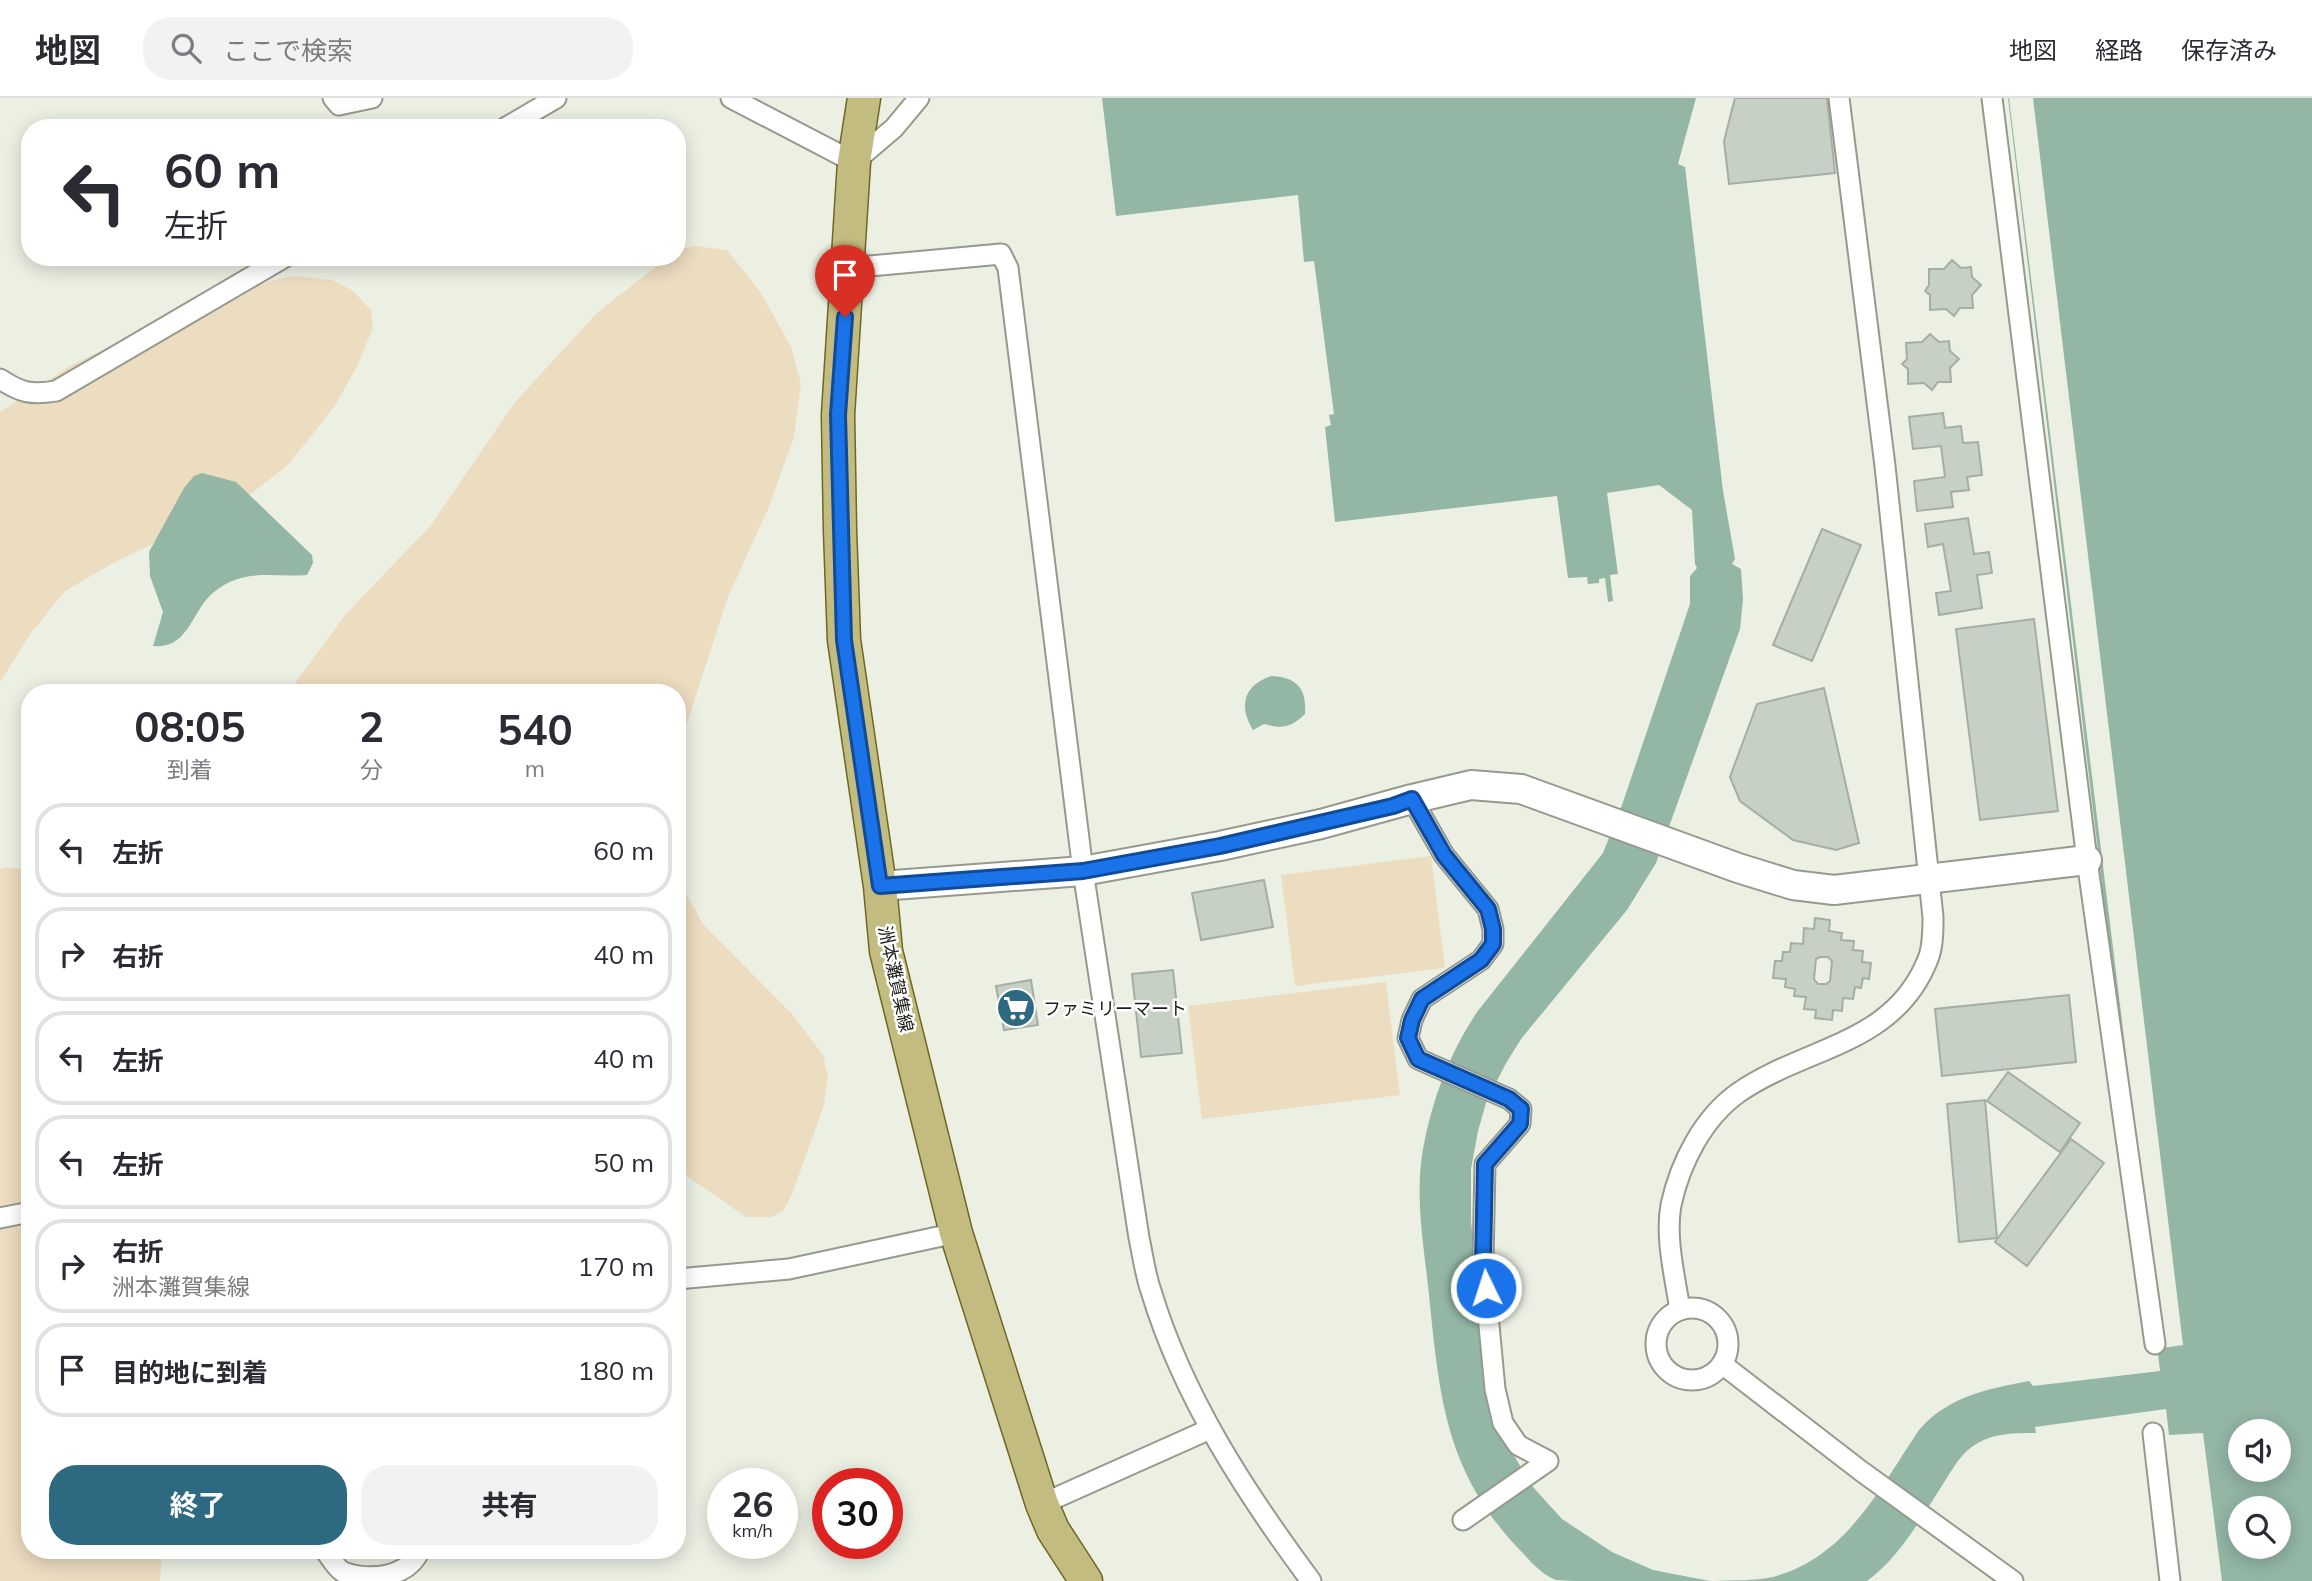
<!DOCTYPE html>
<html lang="ja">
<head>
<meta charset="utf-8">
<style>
  body { margin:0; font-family:Mulish,"Noto Sans JP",sans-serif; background:#f2f2f3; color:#2b2b33; height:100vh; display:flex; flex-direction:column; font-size:26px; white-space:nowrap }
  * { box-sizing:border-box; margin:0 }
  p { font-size:23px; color:#7c7c81 }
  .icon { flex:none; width:38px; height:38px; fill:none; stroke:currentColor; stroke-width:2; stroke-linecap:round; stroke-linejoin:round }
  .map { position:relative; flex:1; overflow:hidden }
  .side { position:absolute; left:21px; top:586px; width:665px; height:875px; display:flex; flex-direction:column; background:#fff; border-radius:28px; box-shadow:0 4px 18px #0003 }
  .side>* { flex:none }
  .guide { position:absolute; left:21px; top:21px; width:665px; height:147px; border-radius:28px; box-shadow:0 4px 18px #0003; background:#fff; color:#2b2b33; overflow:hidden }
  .controls { position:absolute; left:2228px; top:1321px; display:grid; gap:14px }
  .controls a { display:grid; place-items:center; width:63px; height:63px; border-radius:50%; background:#fff; box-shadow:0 4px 18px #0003; font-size:35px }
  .speed { position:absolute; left:707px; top:1370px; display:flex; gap:14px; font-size:35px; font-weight:700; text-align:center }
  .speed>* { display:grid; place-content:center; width:91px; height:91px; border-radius:50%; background:#fff; box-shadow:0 4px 18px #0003; line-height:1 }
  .speed small { font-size:18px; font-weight:400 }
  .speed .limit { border:10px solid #d22; background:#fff; color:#111 }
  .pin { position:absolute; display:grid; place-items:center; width:60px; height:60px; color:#fff; margin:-72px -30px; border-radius:50% 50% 50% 0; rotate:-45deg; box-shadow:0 0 7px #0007 }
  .pin .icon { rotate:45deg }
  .me { position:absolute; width:77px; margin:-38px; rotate:356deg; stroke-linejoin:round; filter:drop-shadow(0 0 5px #0008) }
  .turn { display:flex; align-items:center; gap:24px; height:147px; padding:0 28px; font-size:32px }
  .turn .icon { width:91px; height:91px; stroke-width:2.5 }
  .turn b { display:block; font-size:49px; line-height:60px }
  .eta { display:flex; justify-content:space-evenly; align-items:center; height:119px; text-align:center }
  .eta b { font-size:42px; font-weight:700; line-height:49px }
  .action { display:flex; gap:14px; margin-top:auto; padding:14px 28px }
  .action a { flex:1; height:80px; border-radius:28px; background:#2d6980; color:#fff; font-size:28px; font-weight:700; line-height:80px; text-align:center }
  .action a+a { background:#f2f2f3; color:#2b2b33 }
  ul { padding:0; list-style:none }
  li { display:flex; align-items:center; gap:21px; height:94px; margin:0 14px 10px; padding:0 14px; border:4px solid #e1e1e2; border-radius:28px }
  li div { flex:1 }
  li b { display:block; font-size:26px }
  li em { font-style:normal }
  header { display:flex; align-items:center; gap:42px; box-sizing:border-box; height:98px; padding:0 35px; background:#fff; border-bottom:2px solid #e1e1e2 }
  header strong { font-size:33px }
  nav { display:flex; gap:38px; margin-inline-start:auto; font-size:24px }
  .search { width:490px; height:63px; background:#f2f2f3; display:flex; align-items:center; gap:18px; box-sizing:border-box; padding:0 24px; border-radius:28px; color:#7c7c81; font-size:26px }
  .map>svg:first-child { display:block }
</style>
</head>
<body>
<header>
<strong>地図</strong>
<div class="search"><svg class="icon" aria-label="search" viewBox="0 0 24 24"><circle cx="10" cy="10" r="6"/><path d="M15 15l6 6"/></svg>ここで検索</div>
<nav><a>地図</a><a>経路</a><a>保存済み</a></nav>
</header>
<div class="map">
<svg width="2312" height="1483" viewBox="0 0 2312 1483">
  <rect width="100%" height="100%" fill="#ecf0e3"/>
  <g fill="#ecdcc0">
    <path d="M 695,148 L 727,152 L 761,195 L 791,249 L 801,286 L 794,339 L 768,411 L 728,499 L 683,637 L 677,670 L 677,595 L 288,595 L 345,517 L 431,427 L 515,304 L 598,214 L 668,159 L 677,159 L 677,152 Z"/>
    <path d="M 297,178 L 332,182 L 352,192 L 371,212 L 373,230 L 357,268 L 335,308 L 288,367 L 221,419 L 157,444 L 115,464 L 65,493 L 31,535 L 0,584 L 0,314 L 70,268 L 200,205 L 282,180 Z"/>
    <path d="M 1431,758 L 1445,870 L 1295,888 L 1281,777 Z"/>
    <path d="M 6,769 L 30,772 L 30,929 L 24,979 L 30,996 L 30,1452 L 162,1453 L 160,1483 L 0,1483 L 0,771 Z"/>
    <path d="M 677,779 L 703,826 L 792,916 L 823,957 L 828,979 L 824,1007 L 818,1024 L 792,1096 L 783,1113 L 771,1119 L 746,1119 L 677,1071 Z"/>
    <path d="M 1386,884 L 1400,997 L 1202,1021 L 1188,908 Z"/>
  </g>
  <g fill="#93b6a5" fill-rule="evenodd">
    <path d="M 1102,0 L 1696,0 L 1678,66 L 1685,69 L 1723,393 L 1735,461 L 1732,466 L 1741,471 L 1743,501 L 1740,531 L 1656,765 L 1627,812 L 1521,941 L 1505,967 L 1486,1005 L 1478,1033 L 1471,1071 L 1471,1123 L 1478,1195 L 1504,1341 L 1533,1389 L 1562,1421 L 1612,1454 L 1653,1472 L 1710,1483 C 1671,1483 1632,1483 1593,1483 C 1583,1483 1566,1483 1556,1482 C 1540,1476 1528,1460 1516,1448 C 1442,1368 1439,1290 1428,1188 C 1423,1142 1415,1097 1423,1051 C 1432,1002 1449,956 1477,914 L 1603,755 L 1622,707 L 1690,506 L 1690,478 L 1697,470 L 1695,466 L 1692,412 L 1659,387 L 1607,395 L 1618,476 L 1610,477 L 1613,503 L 1608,504 L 1605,480 L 1599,481 L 1599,485 L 1588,486 L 1587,479 L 1568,480 L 1557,398 L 1335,424 L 1325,329 L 1331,327 L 1329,317 L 1334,316 L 1314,163 L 1304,164 L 1298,97 L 1116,118 Z"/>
    <path d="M 2008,0 L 2312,0 L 2312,1483 L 2222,1483 L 2203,1335 L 2169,1337 L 2166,1311 L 2035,1329 L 2036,1335 C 2016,1335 1995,1335 1978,1345 C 1961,1354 1953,1371 1943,1386 C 1921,1420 1900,1459 1867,1483 L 1714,1483 C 1733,1482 1755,1483 1773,1479 C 1847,1459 1879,1391 1919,1332 C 1948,1298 1988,1291 2029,1283 L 2033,1288 L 2160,1273 ZM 2240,1334 L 2278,1334 L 2278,1372 L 2240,1372 ZM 2240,1410 L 2278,1410 L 2278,1449 L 2240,1449 Z"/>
    <path d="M 202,375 L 236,384 L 312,457 L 313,465 L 307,477 C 273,480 245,469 214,494 C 192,511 189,552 153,548 L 163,514 L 150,478 L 149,454 L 184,390 L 194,378 Z"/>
    <path d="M 1271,578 C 1297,579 1307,591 1305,616 C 1291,630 1281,631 1264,626 L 1253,632 C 1238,608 1244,587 1271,578 Z"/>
  </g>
  <path fill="#ecf0e3" d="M 2009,0 L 2033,0 L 2183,1247 L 2162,1250 Z"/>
  <g fill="#c6d0c5" stroke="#a4aea4" stroke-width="2" fill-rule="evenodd">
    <path d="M 1735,0 L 1827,0 L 1835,75 L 1729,86 L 1724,43 Z"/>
    <path d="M 1952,162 L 1961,170 L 1971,169 L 1972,179 L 1981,187 L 1972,197 L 1973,210 L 1960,210 L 1954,218 L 1946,211 L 1930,212 L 1930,197 L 1925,193 L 1929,187 L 1929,171 L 1944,171 Z"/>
    <path d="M 1930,236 L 1939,244 L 1949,243 L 1950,253 L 1959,261 L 1950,270 L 1951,284 L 1938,284 L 1932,292 L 1924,285 L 1908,286 L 1908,271 L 1902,266 L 1907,261 L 1906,245 L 1922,244 Z"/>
    <path d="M 1943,315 L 1945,330 L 1961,328 L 1963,345 L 1978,344 L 1982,377 L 1967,379 L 1969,392 L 1951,394 L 1953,409 L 1917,413 L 1914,383 L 1945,379 L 1941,348 L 1913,351 L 1909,319 Z"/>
    <path d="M 1968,420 L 1974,456 L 1989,454 L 1992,475 L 1977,477 L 1982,510 L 1939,517 L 1936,495 L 1951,493 L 1943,446 L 1928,449 L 1925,426 Z"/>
    <path d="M 1822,431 L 1861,447 L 1812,563 L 1773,547 Z"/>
    <path d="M 2034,521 L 2058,713 L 1980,722 L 1956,531 Z"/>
    <path d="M 1824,590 L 1859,745 L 1836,752 L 1793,742 L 1740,703 L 1730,679 L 1757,606 Z"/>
    <path d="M 1264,782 L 1273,829 L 1201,842 L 1192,795 Z"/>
    <path d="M 1815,820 L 1830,822 L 1829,833 L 1842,835 L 1841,842 L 1854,843 L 1853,852 L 1863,853 L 1862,864 L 1871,865 L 1869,881 L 1863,880 L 1861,890 L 1855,889 L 1853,901 L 1843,900 L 1842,913 L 1833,912 L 1832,922 L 1815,920 L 1816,912 L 1804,911 L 1806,899 L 1794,898 L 1795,891 L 1785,889 L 1786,881 L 1773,880 L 1775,863 L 1782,863 L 1783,854 L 1790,854 L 1791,845 L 1803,846 L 1804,830 L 1814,831 ZM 1820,859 L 1828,859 L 1832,863 L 1830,883 L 1826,886 L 1818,886 L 1814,881 L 1816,861 Z"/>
    <path d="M 1173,872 L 1182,955 L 1141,959 L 1132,876 Z"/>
    <path d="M 1031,882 L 1038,927 L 1004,932 L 996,888 Z"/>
    <path d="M 2069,897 L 2076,964 L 1942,978 L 1935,911 Z"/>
    <path d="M 2008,974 L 2080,1025 L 2060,1054 L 1987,1003 Z"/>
    <path d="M 1985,1002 L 1997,1140 L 1959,1144 L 1947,1006 Z"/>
    <path d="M 2071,1041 L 2104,1065 L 2027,1168 L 1995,1144 Z"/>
  </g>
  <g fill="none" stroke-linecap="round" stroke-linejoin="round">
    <defs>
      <g id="street">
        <path d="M 333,0 L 339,7 L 372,0"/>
        <path d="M 731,0 L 854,64 L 894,30 L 919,0"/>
        <path d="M 1992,0 L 2087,762 L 2155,1246"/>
        <path d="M 505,30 L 556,0"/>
        <path d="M 848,170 L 1001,156 L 1008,170 L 1083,773 L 1139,1140 C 1143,1158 1145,1176 1151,1193 C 1183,1299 1245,1394 1311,1483"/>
        <path d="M 0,281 C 21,295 31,297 56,293 L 285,159"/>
        <path d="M 1412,701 L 1444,757 L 1488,811 L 1493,831 L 1493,846 L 1481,862 L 1422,901 L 1412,922 L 1408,940 L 1418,961 L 1509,1001 L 1521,1011 L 1520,1026 L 1485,1066 L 1483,1164 L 1495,1291 L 1503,1325 L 1518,1347 L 1548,1363 L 1463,1422"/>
        <path d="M 0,1120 L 30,1114"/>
        <path d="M 677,1181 L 789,1171 L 956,1135"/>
        <circle cx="1692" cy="1246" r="36"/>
        <path d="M 1680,1212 C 1675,1179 1665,1140 1671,1107 C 1680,1065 1703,1020 1738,995 C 1805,948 1894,948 1928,861 C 1933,849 1933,833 1933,819 L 1885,368 L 1839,0"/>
        <path d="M 1722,1266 L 1861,1373 L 2013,1483"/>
        <path d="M 2153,1335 L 2170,1483"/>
        <path d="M 1042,1406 L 1210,1331"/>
        <path d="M 325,1452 C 330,1459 336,1470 343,1474 C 369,1483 407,1481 420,1452"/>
      </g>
      <path id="secondary" d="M 880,788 L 1083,773 L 1220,748 L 1321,726 L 1412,701 L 1471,687 L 1521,691 L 1738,770 L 1793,787 L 1834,792 L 2087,762"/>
      <path id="primary" d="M 864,0 L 854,64 L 838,317 L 840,432 L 844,542 L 880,788 L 886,853 L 956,1135 L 1042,1406 L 1053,1432 L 1086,1483"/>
    </defs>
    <use href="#street" stroke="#959a8d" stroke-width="23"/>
    <use href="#secondary" stroke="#959a8d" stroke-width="32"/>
    <use href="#primary" stroke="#6e6725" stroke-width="35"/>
    <use href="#street" stroke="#fff" stroke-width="19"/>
    <use href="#secondary" stroke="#fff" stroke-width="28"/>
    <use href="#primary" stroke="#c3bc80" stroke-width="32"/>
  </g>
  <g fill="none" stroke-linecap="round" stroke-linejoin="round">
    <defs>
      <path id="route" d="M 845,219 L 838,317 L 844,542 L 880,788 L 1083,773 L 1220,748 L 1393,708 L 1412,701 L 1444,757 L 1488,811 L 1493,831 L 1493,846 L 1481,862 L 1422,901 L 1412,922 L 1408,940 L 1418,961 L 1509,1001 L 1521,1011 L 1520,1026 L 1485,1066 L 1483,1164 L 1486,1190"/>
    </defs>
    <use href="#route" stroke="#114b97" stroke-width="18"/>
    <use href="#route" stroke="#1a73e8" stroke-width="12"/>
  </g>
  <defs>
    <symbol id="supermarket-disc" viewBox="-11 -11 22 22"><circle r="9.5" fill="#2d6980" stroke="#fff"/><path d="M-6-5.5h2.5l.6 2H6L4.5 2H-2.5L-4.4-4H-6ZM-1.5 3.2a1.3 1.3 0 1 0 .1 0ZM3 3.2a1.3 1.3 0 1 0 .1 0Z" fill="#fff"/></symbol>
  </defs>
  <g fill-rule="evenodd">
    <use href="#supermarket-disc" x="994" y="888" width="44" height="44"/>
  </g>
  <g text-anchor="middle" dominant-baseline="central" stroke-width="5" stroke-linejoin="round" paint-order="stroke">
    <g font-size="18" fill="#1b1d18" stroke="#fff">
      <text transform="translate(896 881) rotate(78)">洲本灘賀集線</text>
    </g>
    <g font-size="18" fill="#1b1d18" stroke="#fff" text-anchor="start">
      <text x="1043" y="910">ファミリーマート</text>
    </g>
  </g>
</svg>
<div class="controls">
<a><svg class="icon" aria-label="sound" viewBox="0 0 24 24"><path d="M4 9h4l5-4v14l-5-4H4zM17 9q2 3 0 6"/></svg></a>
<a><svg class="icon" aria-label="search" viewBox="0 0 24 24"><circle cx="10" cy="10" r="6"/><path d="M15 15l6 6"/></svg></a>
</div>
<div class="speed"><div>26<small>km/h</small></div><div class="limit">30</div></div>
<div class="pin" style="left:845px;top:219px;background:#d93025"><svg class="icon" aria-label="arrive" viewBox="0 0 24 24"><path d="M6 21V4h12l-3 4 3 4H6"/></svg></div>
<svg class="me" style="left:1486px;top:1190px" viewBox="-20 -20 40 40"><circle r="17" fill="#1a73e8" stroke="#fff" stroke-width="3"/><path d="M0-11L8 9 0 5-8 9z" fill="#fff"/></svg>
<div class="guide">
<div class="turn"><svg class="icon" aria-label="left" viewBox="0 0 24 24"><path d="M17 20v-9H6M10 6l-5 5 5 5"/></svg><div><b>60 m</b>左折</div></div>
</div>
<section class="side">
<div class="eta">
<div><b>08:05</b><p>到着</p></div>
<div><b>2</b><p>分</p></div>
<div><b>540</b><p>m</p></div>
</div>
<ul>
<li><svg class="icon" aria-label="left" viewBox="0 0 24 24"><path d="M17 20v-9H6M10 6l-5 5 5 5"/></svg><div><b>左折</b></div><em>60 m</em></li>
<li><svg class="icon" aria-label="right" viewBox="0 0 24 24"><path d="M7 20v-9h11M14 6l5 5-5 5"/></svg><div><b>右折</b></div><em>40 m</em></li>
<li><svg class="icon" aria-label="left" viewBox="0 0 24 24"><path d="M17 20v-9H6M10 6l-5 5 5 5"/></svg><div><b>左折</b></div><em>40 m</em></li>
<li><svg class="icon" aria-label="left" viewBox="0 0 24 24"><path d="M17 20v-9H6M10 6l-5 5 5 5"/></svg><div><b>左折</b></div><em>50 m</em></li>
<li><svg class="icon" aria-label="right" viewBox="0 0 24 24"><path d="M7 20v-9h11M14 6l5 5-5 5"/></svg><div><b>右折</b><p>洲本灘賀集線</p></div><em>170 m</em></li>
<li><svg class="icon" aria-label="arrive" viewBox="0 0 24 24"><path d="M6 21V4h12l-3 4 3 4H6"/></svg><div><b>目的地に到着</b></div><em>180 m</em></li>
</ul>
<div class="action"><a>終了</a><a>共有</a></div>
</section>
</div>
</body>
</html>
